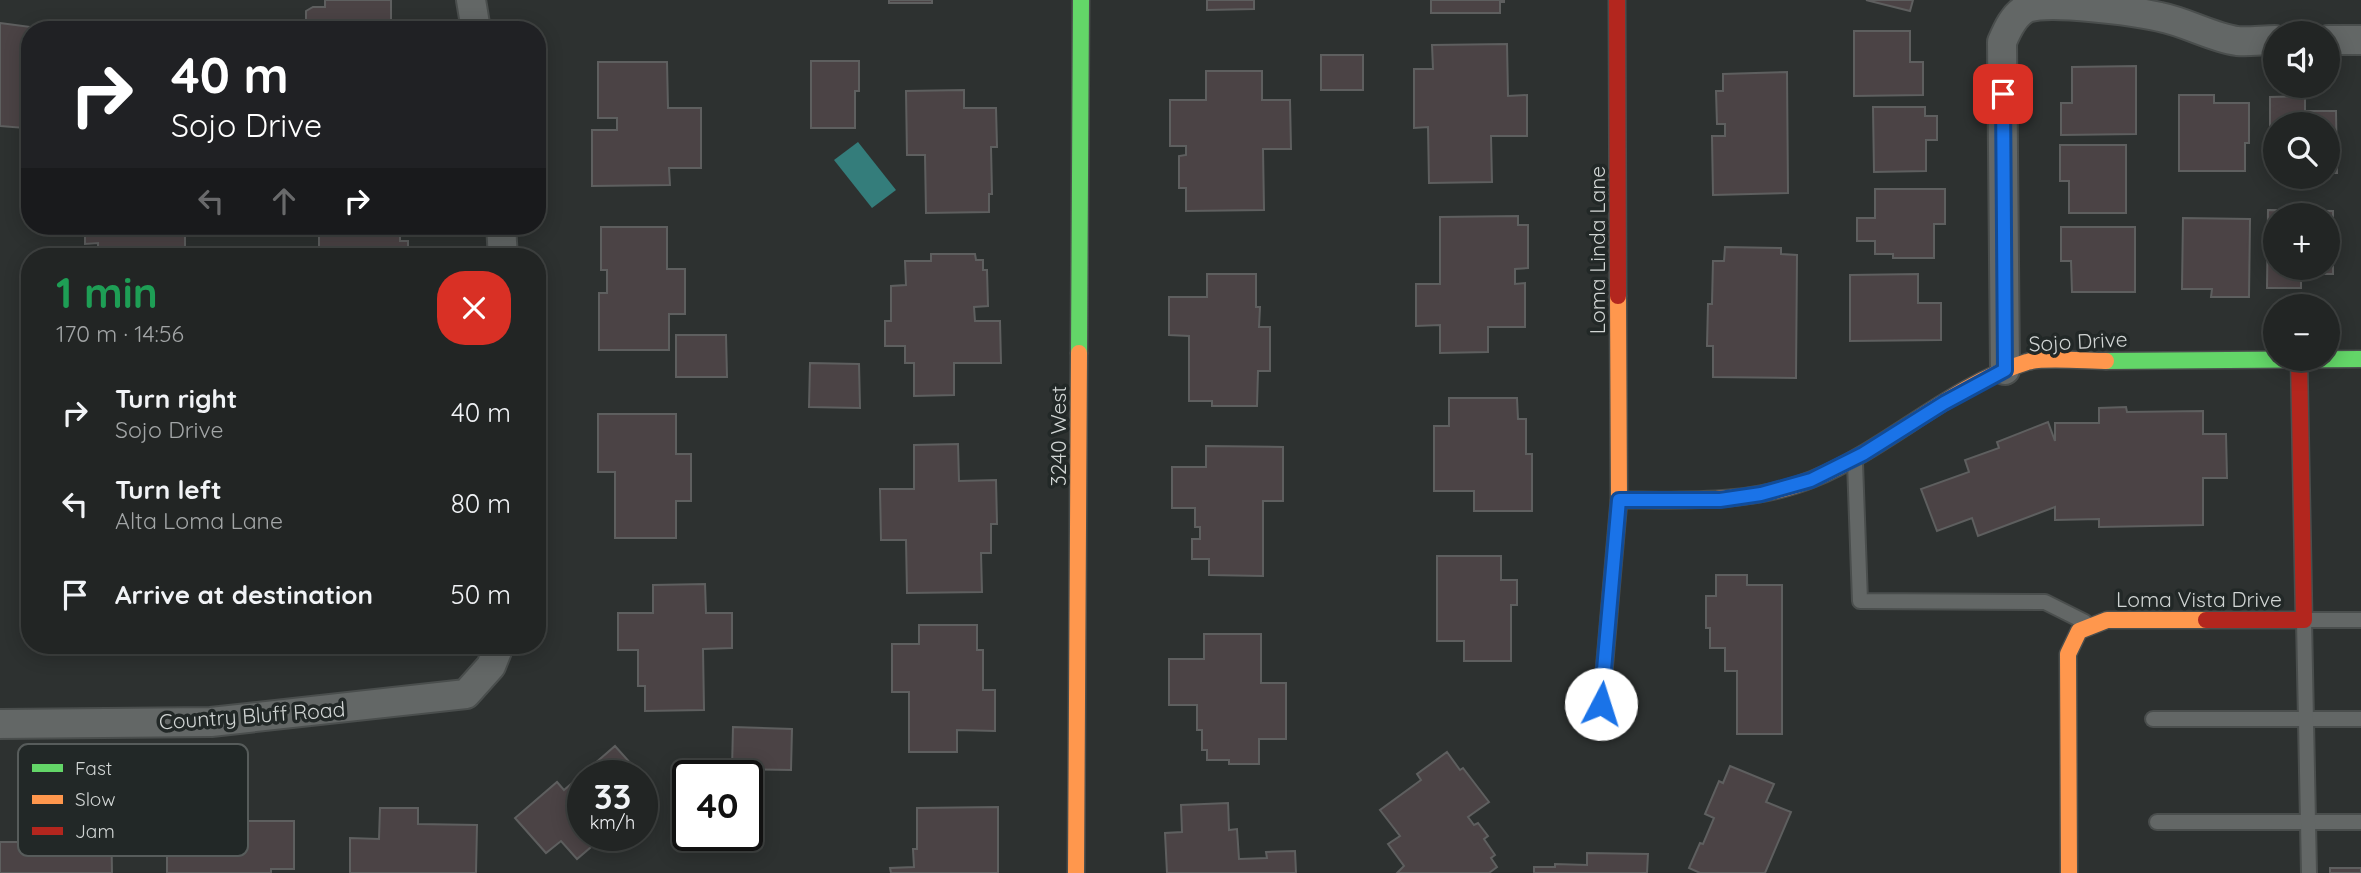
<!DOCTYPE html>
<html lang="en">
<head>
<meta charset="utf-8">
<style>
  body { margin:0; font-family:Quicksand,sans-serif; background:#2e3131; color:#f1f3f6; height:100vh; display:flex; flex-direction:column; font-size:26px; white-space:nowrap }
  * { box-sizing:border-box; margin:0 }
  p { font-size:23px; color:#a2a5a6 }
  .icon { flex:none; width:38px; height:38px; fill:none; stroke:currentColor; stroke-width:2; stroke-linecap:round; stroke-linejoin:round }
  .map { position:relative; flex:1; overflow:hidden }
  .drawer { position:absolute; left:21px; top:248px; width:525px; height:406px; display:flex; flex-direction:column; background:#222524; border-radius:28px; box-shadow:0 4px 18px #0003,0 0 0 2px #3f4241 }
  .drawer>* { flex:none }
  .hud { position:absolute; left:21px; top:21px; width:525px; height:214px; border-radius:28px; box-shadow:0 4px 18px #0003,0 0 0 2px #3f4241; background:#202124; color:#fff; overflow:hidden }
  .controls { position:absolute; left:2263px; top:21px; display:grid; gap:14px }
  .controls a { display:grid; place-items:center; width:77px; height:77px; border-radius:50%; background:#222524; box-shadow:0 4px 18px #0003,0 0 0 2px #3f4241; font-size:35px }
  .speed { position:absolute; left:567px; top:760px; display:flex; gap:14px; font-size:35px; font-weight:700; text-align:center }
  .speed>* { display:grid; place-content:center; width:91px; height:91px; border-radius:50%; background:#222524; box-shadow:0 4px 18px #0003,0 0 0 2px #3f4241; line-height:1 }
  .speed small { font-size:18px; font-weight:400 }
  .speed .limit { border:4px solid #111; border-radius:10px; background:#fff; color:#111 }
  .pin { position:absolute; display:grid; place-items:center; width:60px; height:60px; color:#fff; margin:-30px; border-radius:14px; box-shadow:0 4px 10px #0006 }
  .me { position:absolute; width:77px; margin:-38px; rotate:5deg; stroke-linejoin:round; filter:drop-shadow(0 0 5px #0008) }
  .turn { display:flex; align-items:center; gap:24px; height:147px; padding:0 35px; font-size:32px }
  .turn .icon { width:91px; height:91px; stroke-width:2.5 }
  .turn b { display:block; font-size:49px; line-height:60px }
  .lanes { display:flex; align-items:center; height:66px; padding:0 35px; background:#0003; justify-content:center; gap:35px; direction:ltr }
  .lanes .off { opacity:.35 }
  .round { display:grid; place-items:center; flex:none; width:74px; height:74px; border-radius:28px; background:#2e3131 }
  .head { display:flex; align-items:center; justify-content:space-between; height:119px; padding:0 35px }
  h1 { font-size:42px; font-weight:800; line-height:52px; color:#1e9e55 }
  ul { padding:0; list-style:none }
  li { display:flex; align-items:center; gap:21px; height:91px; padding:0 35px }
  li div { flex:1 }
  li b { display:block; font-size:26px }
  li em { font-style:normal }
  .map>svg:first-child { display:block }
</style>
</head>
<body>
<div class="map">
<svg width="2361" height="873" viewBox="0 0 2361 873">
  <rect width="100%" height="100%" fill="#2d3130"/>
  <path fill="#347d7b" d="M 858,142 L 896,190 L 872,208 L 834,160 Z"/>
  <g fill="#4b4345" stroke="#5e5f5f" stroke-width="2" fill-rule="evenodd">
    <path d="M 325,0 L 391,0 L 391,30 L 311,30 L 306,25 L 306,11 L 313,7 L 325,7 Z"/>
    <rect x="889" y="0" width="43" height="3"/>
    <path d="M 1207,0 L 1254,0 L 1254,9 L 1207,10 Z"/>
    <path d="M 1431,0 L 1504,0 L 1504,2 L 1500,2 L 1500,13 L 1431,13 Z"/>
    <path d="M 1866,0 L 1913,0 L 1910,11 Z"/>
    <path d="M 0,23 L 31,27 L 28,51 L 30,51 L 30,125 L 26,124 L 25,128 L 0,126 Z"/>
    <path d="M 1854,31 L 1910,31 L 1910,62 L 1923,62 L 1923,95 L 1854,96 Z"/>
    <path d="M 1507,44 L 1508,96 L 1527,95 L 1527,136 L 1491,136 L 1492,182 L 1429,183 L 1428,127 L 1414,128 L 1414,69 L 1433,69 L 1432,45 Z"/>
    <rect x="1321" y="55" width="42" height="35"/>
    <path d="M 811,61 L 859,61 L 859,91 L 855,91 L 855,128 L 811,128 Z"/>
    <path d="M 598,62 L 667,62 L 668,108 L 701,108 L 701,168 L 669,168 L 670,185 L 592,186 L 592,130 L 617,130 L 617,118 L 598,118 Z"/>
    <path d="M 2136,66 L 2136,134 L 2061,135 L 2061,103 L 2072,103 L 2072,67 Z"/>
    <path d="M 1206,71 L 1262,71 L 1262,100 L 1290,100 L 1291,149 L 1263,149 L 1264,210 L 1186,211 L 1186,188 L 1179,188 L 1179,156 L 1186,155 L 1186,146 L 1170,146 L 1170,100 L 1206,100 Z"/>
    <path d="M 1787,72 L 1788,193 L 1713,195 L 1712,136 L 1725,136 L 1725,124 L 1717,124 L 1716,91 L 1723,91 L 1723,74 Z"/>
    <path d="M 964,90 L 964,108 L 996,108 L 997,147 L 991,147 L 992,194 L 989,194 L 989,212 L 926,213 L 925,155 L 907,155 L 906,91 Z"/>
    <path d="M 2179,95 L 2214,95 L 2214,103 L 2249,103 L 2249,143 L 2245,143 L 2245,171 L 2179,171 Z"/>
    <path d="M 2305,96 L 2305,111 L 2336,111 L 2337,173 L 2328,173 L 2328,124 L 2275,124 L 2275,173 L 2270,173 L 2270,97 Z"/>
    <path d="M 1873,107 L 1925,107 L 1925,116 L 1937,116 L 1937,140 L 1926,140 L 1926,171 L 1874,172 Z"/>
    <path d="M 2060,145 L 2126,145 L 2126,213 L 2069,213 L 2069,181 L 2060,181 Z"/>
    <path d="M 1875,189 L 1945,189 L 1945,224 L 1934,224 L 1934,258 L 1893,258 L 1893,254 L 1875,254 L 1875,241 L 1857,241 L 1857,218 L 1875,218 Z"/>
    <path d="M 2268,210 L 2333,211 L 2333,274 L 2301,274 L 2301,288 L 2267,288 ZM 2275,215 L 2328,215 L 2328,268 L 2275,268 Z"/>
    <path d="M 1518,216 L 1518,225 L 1528,225 L 1528,268 L 1515,269 L 1515,284 L 1525,283 L 1525,327 L 1488,327 L 1488,352 L 1440,353 L 1440,325 L 1416,326 L 1416,284 L 1440,284 L 1440,217 Z"/>
    <path d="M 2183,218 L 2250,219 L 2249,297 L 2211,297 L 2212,289 L 2182,289 Z"/>
    <path d="M 85,226 L 160,226 L 160,236 L 185,236 L 185,257 L 91,257 L 91,247 L 98,247 L 98,243 L 85,244 Z"/>
    <path d="M 319,226 L 400,226 L 400,241 L 408,241 L 408,257 L 319,257 Z"/>
    <path d="M 601,227 L 667,227 L 667,269 L 685,269 L 685,314 L 669,314 L 669,350 L 599,350 L 599,293 L 607,293 L 607,270 L 601,270 Z"/>
    <path d="M 2061,227 L 2135,227 L 2135,292 L 2072,292 L 2071,261 L 2061,261 Z"/>
    <path d="M 1725,247 L 1781,248 L 1781,254 L 1797,255 L 1796,378 L 1713,377 L 1713,346 L 1707,346 L 1708,304 L 1712,304 L 1713,261 L 1724,261 Z"/>
    <path d="M 931,254 L 975,254 L 976,260 L 983,260 L 983,270 L 987,270 L 988,306 L 974,307 L 975,321 L 1000,321 L 1001,363 L 954,363 L 954,395 L 914,396 L 914,363 L 905,363 L 905,346 L 885,346 L 885,321 L 891,321 L 891,286 L 906,285 L 905,261 L 931,261 Z"/>
    <path d="M 1207,274 L 1256,274 L 1256,307 L 1260,307 L 1259,327 L 1270,327 L 1270,371 L 1258,371 L 1257,406 L 1212,406 L 1212,401 L 1189,401 L 1189,336 L 1169,335 L 1169,297 L 1207,297 Z"/>
    <path d="M 1918,274 L 1918,303 L 1941,303 L 1941,340 L 1850,341 L 1850,275 Z"/>
    <path d="M 676,335 L 726,335 L 727,377 L 676,377 Z"/>
    <path d="M 810,363 L 859,364 L 860,408 L 809,407 Z"/>
    <path d="M 1449,398 L 1517,398 L 1518,419 L 1526,419 L 1526,454 L 1532,454 L 1532,511 L 1474,511 L 1474,491 L 1434,491 L 1434,426 L 1449,426 Z"/>
    <path d="M 2126,407 L 2127,412 L 2203,411 L 2203,434 L 2226,434 L 2227,478 L 2203,478 L 2203,525 L 2099,527 L 2099,519 L 2055,520 L 2055,507 L 1978,536 L 1972,518 L 1937,531 L 1921,489 L 1969,472 L 1965,460 L 1999,448 L 1997,442 L 2048,422 L 2055,441 L 2055,423 L 2099,423 L 2099,408 Z"/>
    <path d="M 598,414 L 676,414 L 676,454 L 691,454 L 691,501 L 676,501 L 676,538 L 615,538 L 615,472 L 598,472 Z"/>
    <path d="M 958,444 L 959,481 L 996,480 L 997,524 L 991,524 L 991,553 L 981,553 L 982,592 L 907,593 L 906,540 L 881,540 L 880,489 L 914,489 L 914,445 Z"/>
    <path d="M 1206,446 L 1283,447 L 1283,501 L 1263,501 L 1263,576 L 1209,575 L 1209,559 L 1192,559 L 1192,539 L 1200,539 L 1200,527 L 1195,527 L 1195,508 L 1172,508 L 1172,467 L 1206,467 Z"/>
    <path d="M 1437,556 L 1501,556 L 1501,580 L 1517,580 L 1517,605 L 1511,605 L 1511,661 L 1464,661 L 1464,641 L 1437,641 Z"/>
    <path d="M 1716,575 L 1747,575 L 1747,585 L 1782,585 L 1782,734 L 1737,734 L 1737,671 L 1725,671 L 1725,648 L 1710,648 L 1710,628 L 1706,628 L 1706,596 L 1716,596 Z"/>
    <path d="M 705,584 L 706,613 L 732,613 L 732,648 L 703,649 L 704,710 L 645,711 L 645,686 L 638,686 L 638,650 L 618,650 L 618,613 L 653,613 L 653,585 Z"/>
    <path d="M 919,625 L 977,625 L 977,650 L 983,650 L 983,690 L 995,690 L 995,731 L 957,730 L 957,752 L 909,752 L 909,692 L 892,692 L 892,644 L 919,644 Z"/>
    <path d="M 1204,634 L 1261,634 L 1261,683 L 1286,683 L 1286,739 L 1259,739 L 1259,764 L 1229,764 L 1229,760 L 1207,760 L 1207,750 L 1202,750 L 1202,730 L 1197,730 L 1197,705 L 1169,705 L 1169,659 L 1204,659 Z"/>
    <path d="M 733,727 L 792,729 L 791,770 L 732,769 Z"/>
    <path d="M 615,746 L 641,775 L 583,775 L 583,835 L 631,835 L 615,849 L 604,836 L 577,859 L 561,841 L 546,853 L 515,818 L 557,782 L 564,790 Z"/>
    <path d="M 1447,752 L 1460,770 L 1463,768 L 1489,802 L 1468,817 L 1474,825 L 1478,823 L 1488,836 L 1484,839 L 1495,855 L 1491,858 L 1497,867 L 1489,873 L 1397,873 L 1404,866 L 1388,844 L 1400,836 L 1380,810 L 1421,780 L 1417,774 Z"/>
    <path d="M 1730,766 L 1774,784 L 1766,802 L 1791,812 L 1765,873 L 1700,873 L 1689,868 L 1700,843 L 1703,844 L 1714,818 L 1705,814 L 1719,781 L 1723,783 Z"/>
    <path d="M 1228,803 L 1229,830 L 1237,829 L 1239,859 L 1267,858 L 1266,852 L 1295,851 L 1296,873 L 1167,873 L 1165,833 L 1182,832 L 1181,805 Z"/>
    <path d="M 998,807 L 998,873 L 891,873 L 890,868 L 914,867 L 913,849 L 917,849 L 917,808 Z"/>
    <path d="M 380,808 L 418,808 L 418,824 L 477,825 L 476,873 L 350,873 L 350,838 L 379,839 Z"/>
    <path d="M 194,811 L 194,816 L 241,816 L 241,821 L 294,821 L 294,869 L 271,869 L 271,873 L 167,873 L 167,812 Z"/>
    <path d="M 111,812 L 112,873 L 0,873 L 0,842 L 39,842 L 39,813 Z"/>
    <path d="M 1587,853 L 1648,854 L 1647,873 L 1534,873 L 1534,867 L 1555,867 L 1555,864 L 1587,865 Z"/>
    <rect x="2330" y="868" width="31" height="5"/>
  </g>
  <g fill="none" stroke-linecap="round" stroke-linejoin="round">
    <defs>
      <g id="lane">
        <path d="M 1855,463 L 1860,601 L 2045,602 L 2085,622"/>
        <path d="M 2153,719 L 2361,719"/>
        <path d="M 2157,822 L 2361,822"/>
        <path d="M 2309,873 L 2304,620 L 2361,620"/>
      </g>
      <g id="street">
        <path d="M 471,0 L 476,30"/>
        <path d="M 2328,40 L 2361,40"/>
        <path d="M 501,226 L 503,257"/>
        <path d="M 2005,370 L 2002,42 C 2007,30 2014,14 2027,8 C 2050,0 2134,11 2160,17 C 2186,22 2211,37 2237,41 C 2249,42 2263,40 2275,40"/>
        <path d="M 0,724 L 211,722 L 466,694 L 491,666 L 499,646"/>
      </g>
      <g id="fast">
        <path d="M 1079,353 L 1081,0"/>
        <path d="M 2106,361 L 2361,359"/>
      </g>
      <g id="slow">
        <path d="M 1619,500 C 1684,500 1752,504 1813,479 C 1887,449 1951,385 2027,362 C 2042,357 2087,361 2106,361"/>
        <path d="M 1599,729 L 1619,500 L 1618,296"/>
        <path d="M 1076,873 L 1079,353"/>
        <path d="M 2069,873 L 2068,654 L 2079,631 L 2107,620 L 2206,620"/>
      </g>
      <g id="jam">
        <path d="M 1617,0 L 1618,296"/>
        <path d="M 2206,620 L 2304,620 L 2299,359"/>
      </g>
    </defs>
    <use href="#lane" stroke="#4a4e4d" stroke-width="18"/>
    <use href="#street" stroke="#4a4e4d" stroke-width="32"/>
    <use href="#fast" stroke="#4a4e4d" stroke-width="19"/>
    <use href="#slow" stroke="#4a4e4d" stroke-width="19"/>
    <use href="#jam" stroke="#4a4e4d" stroke-width="19"/>
    <use href="#lane" stroke="#636766" stroke-width="14"/>
    <use href="#street" stroke="#636766" stroke-width="28"/>
    <use href="#fast" stroke="#63d668" stroke-width="16"/>
    <use href="#slow" stroke="#ff974d" stroke-width="16"/>
    <use href="#jam" stroke="#b3261e" stroke-width="16"/>
  </g>
  <g fill="none" stroke-linecap="round" stroke-linejoin="round">
    <defs>
      <path id="route" d="M 1601,704 L 1619,500 L 1720,500 L 1761,494 L 1811,480 L 1863,454 L 1944,403 L 2005,370 L 2003,94"/>
    </defs>
    <use href="#route" stroke="#114b97" stroke-width="18"/>
    <use href="#route" stroke="#1a73e8" stroke-width="12"/>
  </g>
  <g text-anchor="middle" dominant-baseline="central" stroke-width="7" stroke-linejoin="round" paint-order="stroke">
    <g font-size="21" fill="#d1d5d4" stroke="#222827">
      <text transform="translate(1597 250) rotate(-90)">Loma Linda Lane</text>
      <text transform="translate(2078 341) rotate(-3)">Sojo Drive</text>
      <text transform="translate(1058 436) rotate(-90)">3240 West</text>
      <text x="2199" y="599">Loma Vista Drive</text>
      <text transform="translate(252 715) rotate(-4)">Country Bluff Road</text>
    </g>
  </g>
  <rect x="18" y="744" width="230" height="112" rx="10" fill="#222827" stroke="#575c5b" stroke-width="2"/>
  <rect x="32" y="764" width="31" height="8" fill="#63d668"/>
  <rect x="32" y="795" width="31" height="9" fill="#ff974d"/>
  <rect x="32" y="827" width="31" height="8" fill="#b3261e"/>
  <g font-size="19" fill="#d1d5d4">
    <text x="75" y="775">Fast</text>
    <text x="75" y="806">Slow</text>
    <text x="75" y="838">Jam</text>
  </g>
</svg>
<div class="controls">
<a><svg class="icon" aria-label="sound" viewBox="0 0 24 24"><path d="M4 9h4l5-4v14l-5-4H4zM17 9q2 3 0 6"/></svg></a>
<a><svg class="icon" aria-label="search" viewBox="0 0 24 24"><circle cx="10" cy="10" r="6"/><path d="M15 15l6 6"/></svg></a>
<a>+</a>
<a>−</a>
</div>
<div class="speed"><div>33<small>km/h</small></div><div class="limit">40</div></div>
<div class="pin" style="left:2003px;top:94px;background:#d93025"><svg class="icon" aria-label="arrive" viewBox="0 0 24 24"><path d="M6 21V4h12l-3 4 3 4H6"/></svg></div>
<svg class="me" style="left:1601px;top:704px" viewBox="-20 -20 40 40"><circle r="19" fill="#fff"/><path d="M0-13L10 11 0 6-10 11z" fill="#1a73e8"/></svg>
<div class="hud">
<div class="turn"><svg class="icon" aria-label="right" viewBox="0 0 24 24"><path d="M7 20v-9h11M14 6l5 5-5 5"/></svg><div><b>40 m</b>Sojo Drive</div></div>
<div class="lanes"><svg class="icon off" aria-label="left" viewBox="0 0 24 24"><path d="M17 20v-9H6M10 6l-5 5 5 5"/></svg><svg class="icon off" aria-label="ahead" viewBox="0 0 24 24"><path d="M12 20V5M6 11l6-6 6 6"/></svg><svg class="icon" aria-label="right" viewBox="0 0 24 24"><path d="M7 20v-9h11M14 6l5 5-5 5"/></svg></div>
</div>
<section class="drawer">
<div class="head"><div><h1>1 min</h1><p>170 m · 14:56</p></div><a class="round" style="background:#d93025;color:#fff"><svg class="icon" aria-label="close" viewBox="0 0 24 24"><path d="M6 6l12 12M18 6L6 18"/></svg></a></div>
<ul>
<li><svg class="icon" aria-label="right" viewBox="0 0 24 24"><path d="M7 20v-9h11M14 6l5 5-5 5"/></svg><div><b>Turn right</b><p>Sojo Drive</p></div><em>40 m</em></li>
<li><svg class="icon" aria-label="left" viewBox="0 0 24 24"><path d="M17 20v-9H6M10 6l-5 5 5 5"/></svg><div><b>Turn left</b><p>Alta Loma Lane</p></div><em>80 m</em></li>
<li><svg class="icon" aria-label="arrive" viewBox="0 0 24 24"><path d="M6 21V4h12l-3 4 3 4H6"/></svg><div><b>Arrive at destination</b></div><em>50 m</em></li>
</ul>
</section>
</div>
</body>
</html>
